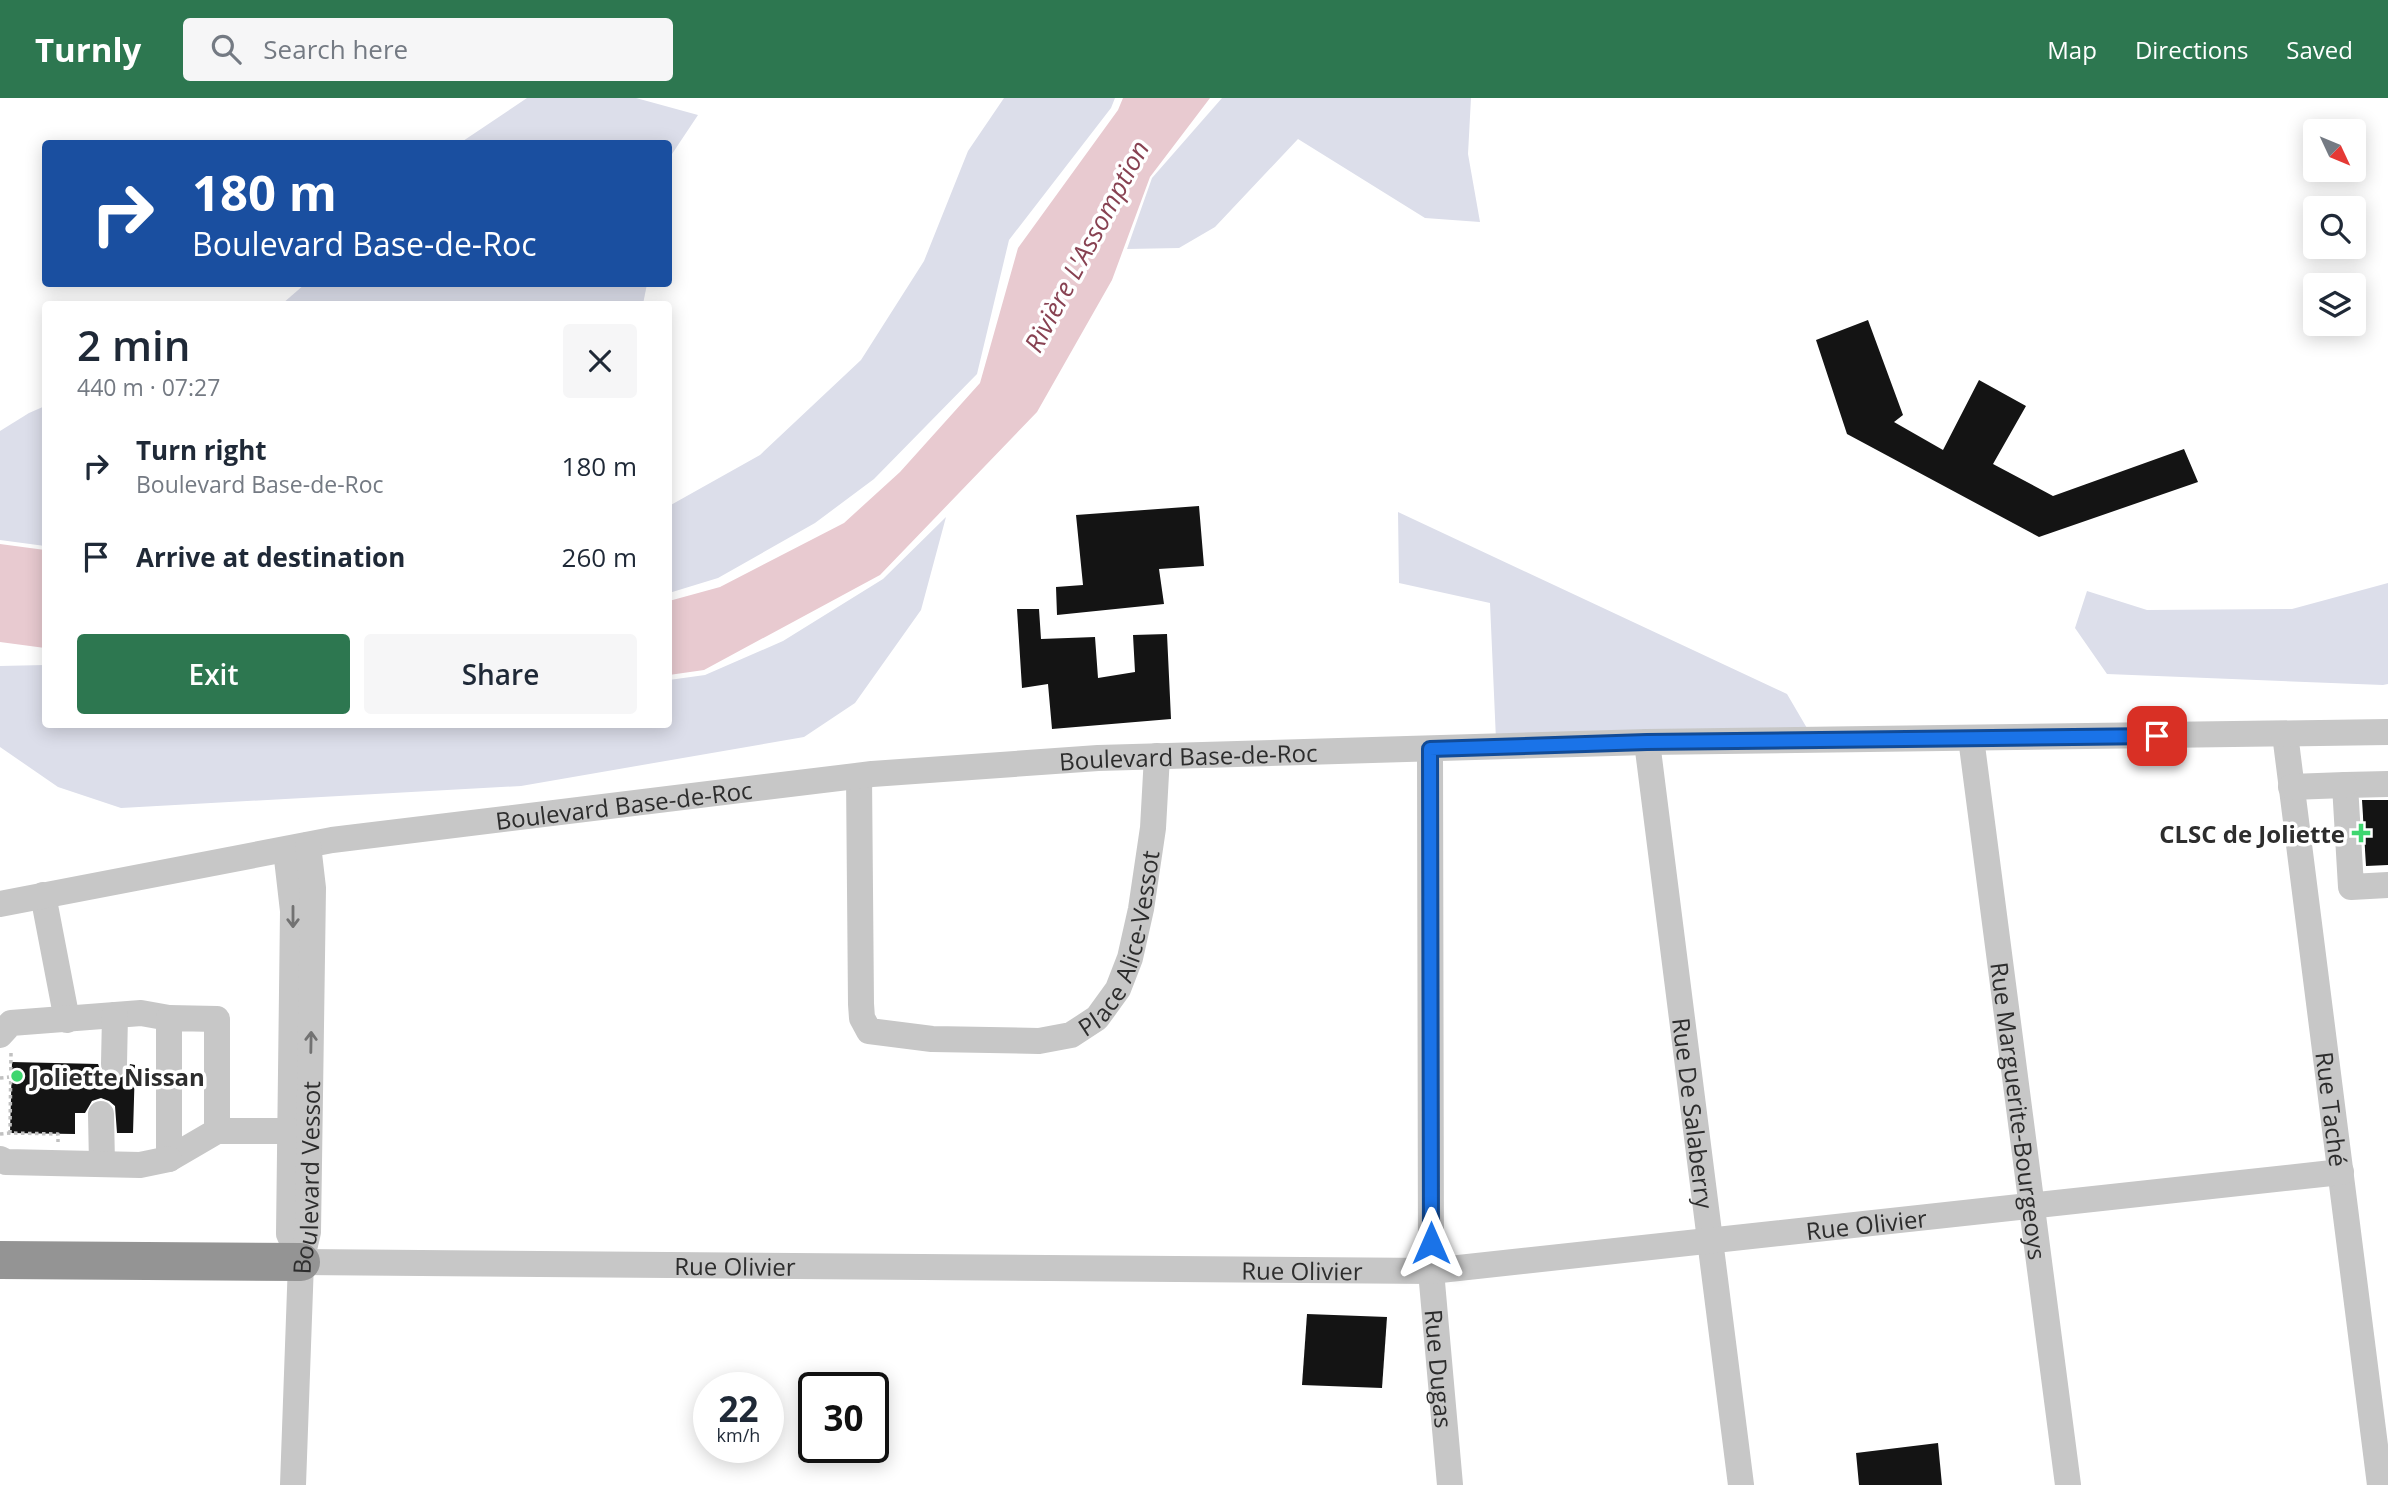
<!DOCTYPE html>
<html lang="en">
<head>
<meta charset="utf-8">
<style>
  body { margin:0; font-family:"Open Sans",sans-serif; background:#f6f6f7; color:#1f2937; height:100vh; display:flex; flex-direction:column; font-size:26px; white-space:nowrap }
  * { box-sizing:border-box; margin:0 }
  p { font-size:23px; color:#747a83 }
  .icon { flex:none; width:38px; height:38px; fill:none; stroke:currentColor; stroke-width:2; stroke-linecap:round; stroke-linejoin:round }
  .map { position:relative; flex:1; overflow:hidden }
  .details { position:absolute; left:42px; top:203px; width:630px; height:427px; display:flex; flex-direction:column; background:#fff; border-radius:7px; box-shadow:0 4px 18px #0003 }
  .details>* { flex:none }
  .top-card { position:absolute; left:42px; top:42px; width:630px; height:147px; border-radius:7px; box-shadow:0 4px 18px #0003; background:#1a4fa0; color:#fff; overflow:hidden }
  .needle { width:46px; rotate:134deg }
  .buttons { position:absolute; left:2303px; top:21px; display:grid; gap:14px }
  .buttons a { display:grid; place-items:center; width:63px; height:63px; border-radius:7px; background:#fff; box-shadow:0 4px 18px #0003; font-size:35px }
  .speed { position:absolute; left:693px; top:1274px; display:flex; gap:14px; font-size:35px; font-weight:700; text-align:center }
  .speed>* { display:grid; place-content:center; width:91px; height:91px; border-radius:50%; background:#fff; box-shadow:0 4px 18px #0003; line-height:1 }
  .speed small { font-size:18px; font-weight:400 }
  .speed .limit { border:4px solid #111; border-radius:10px; background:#fff; color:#111 }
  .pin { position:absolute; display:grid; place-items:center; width:60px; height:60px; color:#fff; margin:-30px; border-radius:14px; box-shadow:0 4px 10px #0006 }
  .me { position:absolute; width:77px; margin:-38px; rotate:0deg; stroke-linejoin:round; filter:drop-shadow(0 0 5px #0008) }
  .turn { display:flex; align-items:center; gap:24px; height:147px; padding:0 35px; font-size:32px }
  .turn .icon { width:91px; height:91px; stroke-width:2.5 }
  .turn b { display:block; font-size:49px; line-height:60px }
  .round { display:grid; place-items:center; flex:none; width:74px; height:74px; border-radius:7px; background:#f6f6f7 }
  .summary { display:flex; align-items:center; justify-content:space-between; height:119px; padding:0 35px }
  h1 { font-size:42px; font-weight:600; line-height:52px }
  .button { display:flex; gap:14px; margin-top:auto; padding:14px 35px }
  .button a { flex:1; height:80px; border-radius:7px; background:#2d7750; color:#fff; font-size:28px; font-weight:600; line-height:80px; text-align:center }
  .button a+a { background:#f6f6f7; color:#1f2937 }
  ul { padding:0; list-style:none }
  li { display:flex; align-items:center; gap:21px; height:91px; padding:0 35px }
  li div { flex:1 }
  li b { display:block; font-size:26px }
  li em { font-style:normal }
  header { display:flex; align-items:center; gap:42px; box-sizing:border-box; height:98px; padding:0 35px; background:#2d7750; color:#fff }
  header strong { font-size:33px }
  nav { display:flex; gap:38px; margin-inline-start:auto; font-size:24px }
  .search { width:490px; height:63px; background:#f6f6f7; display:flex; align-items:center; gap:18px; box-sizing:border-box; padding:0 24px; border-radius:7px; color:#747a83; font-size:26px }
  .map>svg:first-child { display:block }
</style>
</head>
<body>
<header>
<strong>Turnly</strong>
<div class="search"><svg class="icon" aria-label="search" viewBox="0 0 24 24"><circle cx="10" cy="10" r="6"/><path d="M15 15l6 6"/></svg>Search here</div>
<nav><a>Map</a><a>Directions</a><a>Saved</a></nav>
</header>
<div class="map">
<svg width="2388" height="1387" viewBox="0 0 2388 1387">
  <rect width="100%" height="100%" fill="#fff"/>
  <g fill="#dcdeea">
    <path d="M 527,0 L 636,0 L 698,17 L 670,59 L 669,67 L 668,46 L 460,45 Z"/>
    <path d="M 1004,0 L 1115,0 L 1111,10 L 1009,142 L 977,276 L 874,381 L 815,425 L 718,480 L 669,495 L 669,408 L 760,357 L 861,262 L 924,163 L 968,53 Z"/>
    <path d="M 1222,0 L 1471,0 L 1468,56 L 1480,124 L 1425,120 L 1298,41 L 1215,129 L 1179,150 L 1127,151 L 1152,80 Z"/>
    <path d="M 305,186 L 647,186 L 643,206 L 282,206 Z"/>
    <path d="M 45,308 L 45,448 L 0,442 L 0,333 L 29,315 Z"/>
    <path d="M 1398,414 L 1787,596 L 1811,637 L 1496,642 L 1490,505 L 1399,485 Z"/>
    <path d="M 946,419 L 921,512 L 855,605 L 804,639 L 521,688 L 121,710 L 58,689 L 0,649 L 0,568 L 45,567 L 46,626 L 668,626 L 669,582 L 705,577 L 783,543 L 883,481 Z"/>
    <path d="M 2388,485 L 2388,586 L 2383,587 L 2107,576 L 2075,530 L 2087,493 L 2147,512 L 2292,511 Z"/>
  </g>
  <g fill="#e8cad0">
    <path d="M 1123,0 L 1210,0 L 1150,79 L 1112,182 L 1037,314 L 880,477 L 704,572 L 669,577 L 669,503 L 720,489 L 844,425 L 900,374 L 980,285 L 1018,150 L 1118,12 Z"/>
    <path d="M 0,446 L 45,452 L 45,550 L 0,544 Z"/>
  </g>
  <g fill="#141414">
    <path d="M 1868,222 L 1903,317 L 1894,324 L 1943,352 L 1979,282 L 2026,308 L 1993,366 L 2053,398 L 2184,351 L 2198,384 L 2039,439 L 1847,336 L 1816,242 Z"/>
    <path d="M 1199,408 L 1204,468 L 1159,471 L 1164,506 L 1057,517 L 1056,489 L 1083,487 L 1076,417 Z"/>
    <path d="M 1017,511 L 1039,511 L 1041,541 L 1095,539 L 1098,580 L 1135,574 L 1133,537 L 1167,536 L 1171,621 L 1052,631 L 1048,586 L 1022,590 Z"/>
    <path d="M 2362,702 L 2388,702 L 2388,767 L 2366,768 Z"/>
    <path d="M 12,964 L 98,966 L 101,974 L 106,980 L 113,982 L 122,979 L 128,974 L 130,966 L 135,967 L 133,1035 L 117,1035 L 115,1008 L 109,1003 L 101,1000 L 92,1003 L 85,1015 L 75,1015 L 75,1036 L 10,1035 Z"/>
    <path d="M 1307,1216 L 1387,1219 L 1382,1290 L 1302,1287 Z"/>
    <path d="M 1938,1345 L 1942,1387 L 1859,1387 L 1856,1355 Z"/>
  </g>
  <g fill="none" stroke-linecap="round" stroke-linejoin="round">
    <g stroke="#c1c1c1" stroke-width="3.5" stroke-dasharray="3.5 3.5" stroke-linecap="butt">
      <path d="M 11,955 L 10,1035 L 58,1036 L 58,1044"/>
      <path d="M 0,980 L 11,979"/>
      <path d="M 0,1036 L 10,1035"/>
    </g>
    <g stroke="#c7c7c7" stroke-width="26">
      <path id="s1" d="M 2285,636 L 2380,1387"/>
      <path id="s2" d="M 1971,640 L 2068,1387"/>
      <path id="s3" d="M 1647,644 L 1741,1387"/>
      <path id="s4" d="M 1430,651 L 1431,1173 L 1450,1387"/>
      <path id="s5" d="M 859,678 L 861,906 L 862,920 L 869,933 L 932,941 L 1039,943 L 1071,937 L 1097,920 L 1118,891 L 1130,860 L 1141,811 L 1153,730 L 1157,658"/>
      <path d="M 2388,686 L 2345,687 L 2351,789 L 2388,787"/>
      <path d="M 2291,689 L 2345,687"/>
      <path d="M 286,752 L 293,813 L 289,1136 L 301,1164"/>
      <path d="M 43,797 L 67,922"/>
      <path id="s6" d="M 0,806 L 332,742 L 872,676 L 1098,660 L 1647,644 L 2388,634"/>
      <path d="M 0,937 L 11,925 L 141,915 L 169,920"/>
      <path d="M 114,966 L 115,917"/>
      <path d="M 101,1016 L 102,1066"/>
      <path d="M 217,1033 L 217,921 L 169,920 L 169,1061 L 217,1033 L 291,1033"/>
      <path d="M 0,1061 L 6,1064 L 140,1067 L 169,1061"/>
      <path id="s7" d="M 301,1164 L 1431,1173 L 2341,1074"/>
      <path id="s8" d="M 293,1387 L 301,1164 L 308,1134 L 313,790 L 308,747"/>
    </g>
    <path stroke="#949494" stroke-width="38" d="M 0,1162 L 301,1164"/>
  </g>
  <defs><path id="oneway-shaft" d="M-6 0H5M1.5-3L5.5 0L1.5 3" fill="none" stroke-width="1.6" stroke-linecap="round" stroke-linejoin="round" transform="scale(1.75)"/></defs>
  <g stroke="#727272">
    <use href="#oneway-shaft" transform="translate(293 819) rotate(90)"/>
    <use href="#oneway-shaft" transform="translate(311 944) rotate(-89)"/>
  </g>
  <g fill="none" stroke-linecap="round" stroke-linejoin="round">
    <defs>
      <path id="route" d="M 1431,1145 L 1430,651 L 1647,644 L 2157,638"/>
    </defs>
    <use href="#route" stroke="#114b97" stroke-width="18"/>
    <use href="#route" stroke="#1a73e8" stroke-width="12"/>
  </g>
  <g fill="#3ed66f" stroke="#fff" stroke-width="2.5">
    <path d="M2357.5 724.5h7v7h7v7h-7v7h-7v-7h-7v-7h7z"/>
    <circle cx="17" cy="978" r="7"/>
  </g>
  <g text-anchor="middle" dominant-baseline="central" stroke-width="7" stroke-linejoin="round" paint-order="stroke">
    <g font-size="24" fill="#2d2d2d" stroke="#fff">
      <text stroke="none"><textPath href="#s6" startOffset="1199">Boulevard Base-de-Roc</textPath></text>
      <text stroke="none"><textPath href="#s6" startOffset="632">Boulevard Base-de-Roc</textPath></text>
      <text stroke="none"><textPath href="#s5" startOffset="570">Place Alice-Vessot</textPath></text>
      <text stroke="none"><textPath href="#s1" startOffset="378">Rue Taché</textPath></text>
      <text stroke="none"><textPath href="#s2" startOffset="376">Rue Marguerite-Bourgeoys</textPath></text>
      <text stroke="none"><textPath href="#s3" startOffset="374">Rue De Salaberry</textPath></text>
      <text stroke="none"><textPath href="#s8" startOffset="308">Boulevard Vessot</textPath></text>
      <text stroke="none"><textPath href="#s7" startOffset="1568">Rue Olivier</textPath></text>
      <text stroke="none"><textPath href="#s7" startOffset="434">Rue Olivier</textPath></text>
      <text stroke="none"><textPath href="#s7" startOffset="1001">Rue Olivier</textPath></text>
      <text stroke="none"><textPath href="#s4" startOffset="620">Rue Dugas</textPath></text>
    </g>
    <g font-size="24" font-weight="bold" fill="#2d2d2d" stroke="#fff" text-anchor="end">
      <text x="2345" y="735">CLSC de Joliette</text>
      <text x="31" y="978" text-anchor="start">Joliette Nissan</text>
    </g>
    <g font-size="26" font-style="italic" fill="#884252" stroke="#fff">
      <text transform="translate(1086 148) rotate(-62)">Rivière L'Assomption</text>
    </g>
  </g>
</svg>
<div class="buttons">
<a><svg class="needle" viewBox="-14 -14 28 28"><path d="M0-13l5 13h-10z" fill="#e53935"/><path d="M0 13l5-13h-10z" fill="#747a83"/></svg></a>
<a><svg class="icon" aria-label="search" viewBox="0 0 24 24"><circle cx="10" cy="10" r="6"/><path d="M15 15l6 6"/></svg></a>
<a><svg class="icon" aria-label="layers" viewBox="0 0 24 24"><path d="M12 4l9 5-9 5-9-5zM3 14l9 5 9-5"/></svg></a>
</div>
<div class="speed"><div>22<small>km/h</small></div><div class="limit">30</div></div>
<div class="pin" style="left:2157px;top:638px;background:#d93025"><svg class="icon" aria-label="arrive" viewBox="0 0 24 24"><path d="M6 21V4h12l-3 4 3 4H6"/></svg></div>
<svg class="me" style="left:1431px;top:1145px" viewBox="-20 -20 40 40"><path d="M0-17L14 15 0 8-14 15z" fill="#1a73e8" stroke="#fff" stroke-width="4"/></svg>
<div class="top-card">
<div class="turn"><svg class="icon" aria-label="right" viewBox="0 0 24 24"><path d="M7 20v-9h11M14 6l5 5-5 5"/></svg><div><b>180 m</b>Boulevard Base-de-Roc</div></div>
</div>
<section class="details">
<div class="summary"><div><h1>2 min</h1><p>440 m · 07:27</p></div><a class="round"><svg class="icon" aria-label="close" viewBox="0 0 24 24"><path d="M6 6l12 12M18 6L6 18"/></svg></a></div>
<ul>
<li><svg class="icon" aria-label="right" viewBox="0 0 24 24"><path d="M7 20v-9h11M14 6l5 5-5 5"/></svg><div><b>Turn right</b><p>Boulevard Base-de-Roc</p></div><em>180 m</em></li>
<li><svg class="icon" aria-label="arrive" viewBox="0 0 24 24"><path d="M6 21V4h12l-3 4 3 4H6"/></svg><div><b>Arrive at destination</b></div><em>260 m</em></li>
</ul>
<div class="button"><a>Exit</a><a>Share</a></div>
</section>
</div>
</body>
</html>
